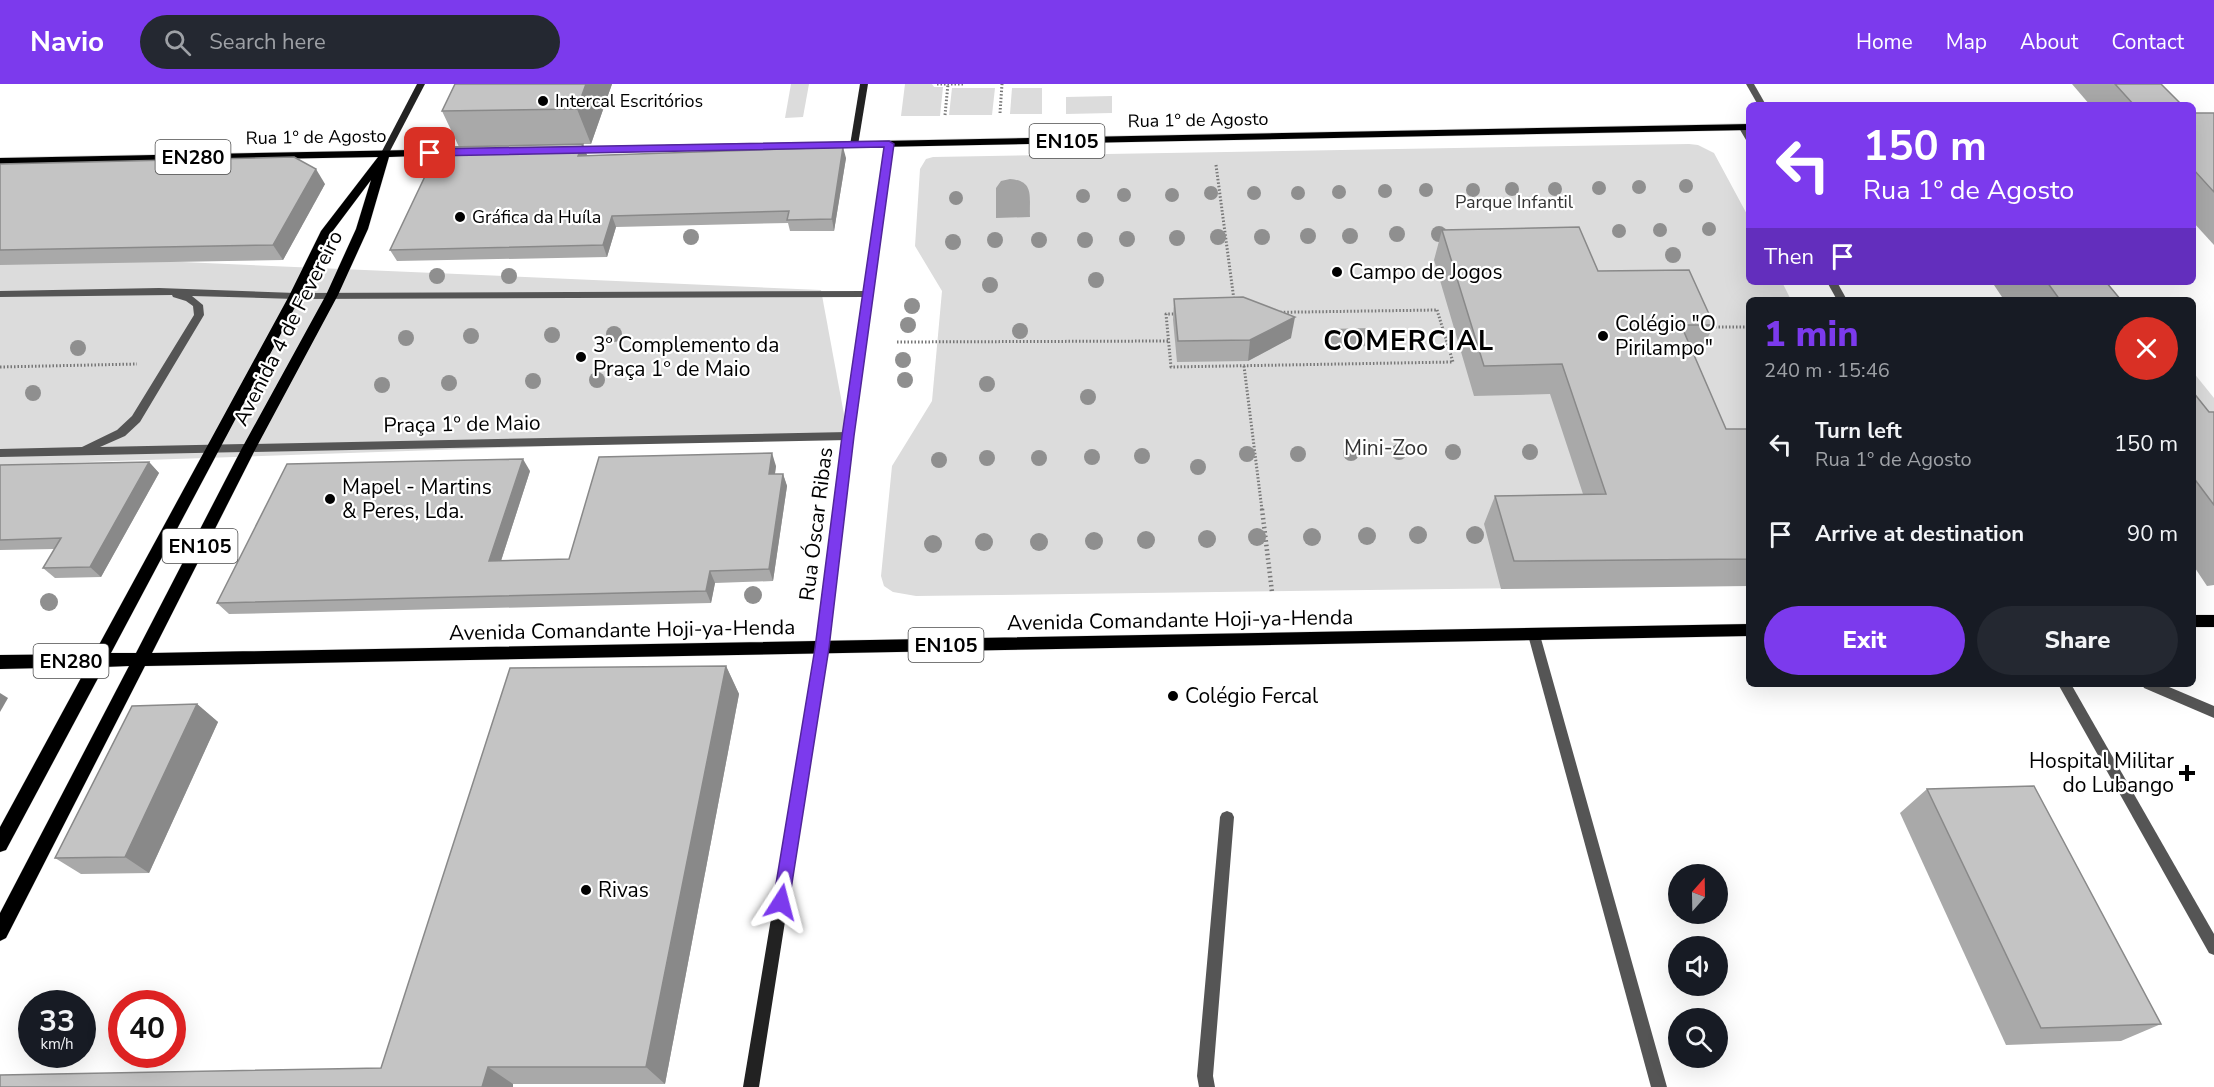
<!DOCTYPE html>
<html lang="en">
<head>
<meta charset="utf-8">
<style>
  body { margin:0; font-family:"Nunito Sans",sans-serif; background:#242831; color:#f1f3f6; height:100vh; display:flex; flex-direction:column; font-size:22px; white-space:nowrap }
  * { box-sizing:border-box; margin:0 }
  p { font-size:20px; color:#9ea1a6 }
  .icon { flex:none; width:33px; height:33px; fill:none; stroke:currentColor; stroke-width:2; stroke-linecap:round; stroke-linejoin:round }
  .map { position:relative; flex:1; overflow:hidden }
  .side { position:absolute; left:1746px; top:213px; width:450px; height:390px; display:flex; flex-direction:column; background:#171b24; border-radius:9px; box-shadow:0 6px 24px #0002 }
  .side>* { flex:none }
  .top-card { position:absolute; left:1746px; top:18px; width:450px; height:183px; border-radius:9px; box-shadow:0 6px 24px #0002; background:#7c3aed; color:#fff; overflow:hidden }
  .needle { width:39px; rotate:20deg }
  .tools { position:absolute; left:1668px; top:780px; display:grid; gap:12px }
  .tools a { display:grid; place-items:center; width:60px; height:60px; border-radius:50%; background:#171b24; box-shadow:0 6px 24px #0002; font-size:30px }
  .speed { position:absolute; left:18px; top:906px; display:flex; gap:12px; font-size:30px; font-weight:700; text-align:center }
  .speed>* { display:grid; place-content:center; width:78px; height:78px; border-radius:50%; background:#171b24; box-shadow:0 6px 24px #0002; line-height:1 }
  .speed small { font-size:15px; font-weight:400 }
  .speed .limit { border:9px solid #d22; background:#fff; color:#111 }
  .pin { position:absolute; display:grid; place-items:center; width:51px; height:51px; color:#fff; margin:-26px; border-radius:12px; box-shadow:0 3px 9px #0006 }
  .me { position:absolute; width:66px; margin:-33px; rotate:9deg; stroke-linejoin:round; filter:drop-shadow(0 0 4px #0008) }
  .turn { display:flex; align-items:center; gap:21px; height:126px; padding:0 18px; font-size:27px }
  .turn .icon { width:78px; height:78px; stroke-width:2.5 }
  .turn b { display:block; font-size:42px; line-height:51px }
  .then { display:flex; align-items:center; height:57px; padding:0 18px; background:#0003; gap:12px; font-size:22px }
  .round { display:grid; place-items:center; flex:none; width:63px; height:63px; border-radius:32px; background:#242831 }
  .head { display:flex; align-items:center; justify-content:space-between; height:102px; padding:0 18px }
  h1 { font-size:36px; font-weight:800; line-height:45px; color:#7c3aed }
  .primary-button { display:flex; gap:12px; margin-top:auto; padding:12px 18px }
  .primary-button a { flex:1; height:69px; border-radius:36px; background:#7c3aed; color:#fff; font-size:24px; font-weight:800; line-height:69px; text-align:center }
  .primary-button a+a { background:#242831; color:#f1f3f6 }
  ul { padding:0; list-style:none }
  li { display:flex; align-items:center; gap:18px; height:90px; padding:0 18px }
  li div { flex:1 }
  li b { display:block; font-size:22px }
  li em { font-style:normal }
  header { display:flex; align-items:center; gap:36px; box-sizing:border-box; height:84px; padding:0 30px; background:#7c3aed; color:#fff }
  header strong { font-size:28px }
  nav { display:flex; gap:33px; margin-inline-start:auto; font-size:21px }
  .search { width:420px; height:54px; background:#242831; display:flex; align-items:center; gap:15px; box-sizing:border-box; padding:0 21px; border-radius:33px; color:#9ea1a6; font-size:22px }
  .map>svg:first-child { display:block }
</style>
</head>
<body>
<header>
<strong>Navio</strong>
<div class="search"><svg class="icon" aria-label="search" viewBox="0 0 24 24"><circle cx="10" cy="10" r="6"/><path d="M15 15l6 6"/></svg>Search here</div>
<nav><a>Home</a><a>Map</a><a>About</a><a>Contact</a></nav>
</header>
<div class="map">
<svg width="2214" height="1003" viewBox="0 0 2214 1003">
  <rect width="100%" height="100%" fill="#fff"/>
  <g fill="#dcdcdc">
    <path d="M 791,0 L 809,0 L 803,33 L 785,34 Z"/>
    <path d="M 905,0 L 932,0 L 934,3 L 943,3 L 940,32 L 901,32 Z"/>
    <path d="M 952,4 L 995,4 L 992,31 L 949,31 Z"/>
    <path d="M 1012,4 L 1042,4 L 1042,30 L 1010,30 Z"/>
    <path d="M 1112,12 L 1112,29 L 1066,30 L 1066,13 Z"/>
    <path d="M 1689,60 L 1698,61 L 1714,69 L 1749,134 L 1749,198 L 1782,198 L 1791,216 L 1749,216 L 1749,501 L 916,512 L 893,508 L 884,502 L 881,492 L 892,382 L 932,317 L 942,207 L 915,162 L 920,85 L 926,75 L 933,73 Z"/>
    <path d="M 0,170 L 821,206 L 848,352 L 0,381 Z"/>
    <path d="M 2193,288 L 2214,314 L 2214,344 L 2193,345 Z"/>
  </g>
  <g fill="#a3a3a3">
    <path d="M 1010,95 C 1035,97 1029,113 1030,133 L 996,134 L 996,104 L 1001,97 Z"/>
    <path d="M 1370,244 L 1374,262 L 1331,263 L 1328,245 Z"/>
  </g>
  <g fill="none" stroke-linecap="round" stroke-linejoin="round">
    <defs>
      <g id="primary">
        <path d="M 1749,40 L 1749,46 L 564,69 L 558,66 L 564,63 Z"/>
        <path d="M 465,65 L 471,68 L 469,70 L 389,73 L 368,145 L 338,211 L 256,364 L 152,569 L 1749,540 L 1749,552 L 145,582 L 6,854 L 0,857 L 0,829 L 129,582 L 104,583 L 6,766 L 0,768 L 0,743 L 87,583 L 0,585 L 0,571 L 94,570 L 289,212 L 321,147 L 378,73 L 0,80 L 0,74 ZM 371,96 L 356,145 L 326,211 L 242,364 L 136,569 L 111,569 L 301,212 L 332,148 Z"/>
        <rect x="2193" y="531" width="21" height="12"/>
      </g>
    </defs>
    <use href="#primary" stroke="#dbdbdb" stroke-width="1"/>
    <g stroke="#777" stroke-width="3" stroke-dasharray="1.5 2" stroke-linecap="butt">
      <path d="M 937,0 L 963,0"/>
      <path d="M 1000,29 L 1002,0"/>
      <path d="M 945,31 L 948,0"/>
      <path d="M 1216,81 L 1234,216"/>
      <path d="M 1437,226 L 1453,278 L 1171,283 L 1166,230 Z"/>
      <path d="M 1708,243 L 1749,243"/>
      <path d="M 897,258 L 1168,257"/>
      <path d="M 1244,282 L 1262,426"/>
      <path d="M 0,283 L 137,280"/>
    </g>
    <path stroke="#777" stroke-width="4.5" stroke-dasharray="1.5 3" stroke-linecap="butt" d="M 1262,425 L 1272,508"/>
    <g fill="#555" fill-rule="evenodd">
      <path d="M 2142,600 L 2162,600 L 2214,622 L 2214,634 L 2144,604 Z"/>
      <path d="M 1227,727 L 1232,729 L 1234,733 L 1213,992 L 1215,1003 L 1199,1003 L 1197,992 L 1220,733 L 1222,729 Z"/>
    </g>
    <g fill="#555" fill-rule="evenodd">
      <path d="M 1746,0 L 1754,0 L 1766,21 L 1758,21 Z"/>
      <path d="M 1743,41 L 1749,47 L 1749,57 L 1746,56 L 1739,44 Z"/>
      <path d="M 1827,198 L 1837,198 L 1847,216 L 1837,216 Z"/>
      <path d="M 159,204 L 295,209 L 869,207 L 874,210 L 869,213 L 295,215 L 192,212 L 203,221 L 204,231 L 140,338 L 125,352 L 100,363 L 848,348 L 853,352 L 848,356 L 0,373 L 0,365 L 82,363 L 117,346 L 132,332 L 194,231 L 193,222 L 186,217 L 173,213 L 172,211 L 0,213 L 0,207 Z"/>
      <path d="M 1534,546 L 1538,547 L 1540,551 L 1667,1003 L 1651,1003 L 1528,551 L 1530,547 Z"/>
      <path d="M 2058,600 L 2071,600 L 2214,850 L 2214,871 L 2209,869 Z"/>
    </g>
    <g fill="#222" fill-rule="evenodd">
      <path d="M 417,0 L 425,0 L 389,69 L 385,72 L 382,71 L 381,69 Z"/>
      <path d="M 860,0 L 868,0 L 858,61 L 854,64 L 850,61 Z"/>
      <path d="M 889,57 L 893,60 L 853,352 L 828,564 L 759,1003 L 743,1003 L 816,564 L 843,352 L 885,60 Z"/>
    </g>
    <use href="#primary" fill="#000" fill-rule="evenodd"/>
  </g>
  <g fill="#8f8f8f">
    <circle cx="1686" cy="102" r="7"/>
    <circle cx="1639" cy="103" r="7"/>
    <circle cx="1599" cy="104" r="7"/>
    <circle cx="1512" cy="105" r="7"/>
    <circle cx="1555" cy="105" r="7"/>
    <circle cx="1426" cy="106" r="7"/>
    <circle cx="1473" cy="106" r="7"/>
    <circle cx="1385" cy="107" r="7"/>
    <circle cx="1339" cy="108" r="7"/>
    <circle cx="1211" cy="109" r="7"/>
    <circle cx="1254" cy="109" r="7"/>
    <circle cx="1298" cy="109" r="7"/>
    <circle cx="1124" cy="111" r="7"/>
    <circle cx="1172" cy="111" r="7"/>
    <circle cx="1083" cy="112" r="7"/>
    <circle cx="956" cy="114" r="7"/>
    <circle cx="1709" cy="145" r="7"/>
    <circle cx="1660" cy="146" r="7"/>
    <circle cx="1619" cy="147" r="7"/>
    <circle cx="1397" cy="150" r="8"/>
    <circle cx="1439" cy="150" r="8"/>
    <circle cx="1308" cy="152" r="8"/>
    <circle cx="1350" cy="152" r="8"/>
    <circle cx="691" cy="153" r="8"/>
    <circle cx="1218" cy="153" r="8"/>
    <circle cx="1262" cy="153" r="8"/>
    <circle cx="1177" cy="154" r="8"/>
    <circle cx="1127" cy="155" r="8"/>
    <circle cx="995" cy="156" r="8"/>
    <circle cx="1039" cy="156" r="8"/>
    <circle cx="1085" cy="156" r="8"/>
    <circle cx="953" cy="158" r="8"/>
    <circle cx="1673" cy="171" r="8"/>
    <circle cx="437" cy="192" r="8"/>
    <circle cx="509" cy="192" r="8"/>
    <circle cx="1096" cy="196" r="8"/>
    <circle cx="990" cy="201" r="8"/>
    <circle cx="912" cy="222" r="8"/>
    <circle cx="908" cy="241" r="8"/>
    <circle cx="1020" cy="247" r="8"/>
    <circle cx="614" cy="250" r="8"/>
    <circle cx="552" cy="251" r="8"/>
    <circle cx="471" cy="252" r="8"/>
    <circle cx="406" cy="254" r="8"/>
    <circle cx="78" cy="264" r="8"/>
    <circle cx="903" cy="276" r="8"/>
    <circle cx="597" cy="296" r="8"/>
    <circle cx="905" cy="296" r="8"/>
    <circle cx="533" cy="297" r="8"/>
    <circle cx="449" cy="299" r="8"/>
    <circle cx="987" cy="300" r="8"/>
    <circle cx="382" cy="301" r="8"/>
    <circle cx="33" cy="309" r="8"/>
    <circle cx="1088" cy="313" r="8"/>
    <circle cx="1399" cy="368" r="8"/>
    <circle cx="1453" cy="368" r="8"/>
    <circle cx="1530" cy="368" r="8"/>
    <circle cx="1351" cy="369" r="8"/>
    <circle cx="1247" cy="370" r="8"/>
    <circle cx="1298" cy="370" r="8"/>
    <circle cx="1142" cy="372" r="8"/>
    <circle cx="1092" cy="373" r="8"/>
    <circle cx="987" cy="374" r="8"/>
    <circle cx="1039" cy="374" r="8"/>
    <circle cx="939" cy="376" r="8"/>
    <circle cx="1198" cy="383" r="8"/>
    <circle cx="1418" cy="451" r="9"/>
    <circle cx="1475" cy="451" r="9"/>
    <circle cx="1367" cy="452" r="9"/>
    <circle cx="1257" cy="453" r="9"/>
    <circle cx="1312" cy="453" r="9"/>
    <circle cx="1207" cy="455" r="9"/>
    <circle cx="1146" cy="456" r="9"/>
    <circle cx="1094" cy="457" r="9"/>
    <circle cx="984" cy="458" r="9"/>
    <circle cx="1039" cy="458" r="9"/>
    <circle cx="933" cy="460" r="9"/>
    <circle cx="753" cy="511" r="9"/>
    <circle cx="49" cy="518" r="9"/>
  </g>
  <g fill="#a9a9a9">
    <path d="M 455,0 L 612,0 L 591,60 L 583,60 L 587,72 L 846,74 L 834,147 L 790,147 L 788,139 L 616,143 L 607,173 L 397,177 L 390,166 L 459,63 L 442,27 Z"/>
    <path d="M 2072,0 L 2161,0 L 2182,21 L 2090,21 Z"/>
    <path d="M 2193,29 L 2214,29 L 2214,161 L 2193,138 Z"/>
    <path d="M 0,80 L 325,100 L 283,176 L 0,181 Z"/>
    <path d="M 1442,146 L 1598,187 L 1714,241 L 1699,271 L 1694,271 L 1726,345 L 1749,345 L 1749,502 L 1501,505 L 1484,440 L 1495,412 L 1583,410 L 1550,310 L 1474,312 L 1434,176 Z"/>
    <path d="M 1992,198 L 2106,198 L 2121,216 L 2004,216 Z"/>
    <path d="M 1174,215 L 1291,254 L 1248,277 L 1177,278 L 1173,236 Z"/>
    <path d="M 2193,308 L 2209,328 L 2214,328 L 2214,501 L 2207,502 L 2193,481 Z"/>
    <path d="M 149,378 L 159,389 L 101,493 L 55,494 L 43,484 L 55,465 L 0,466 L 0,381 Z"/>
    <path d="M 776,382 L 775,390 L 783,390 L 787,402 L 773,497 L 715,499 L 711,519 L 229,530 L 217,519 L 530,387 L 501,477 L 569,475 Z"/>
    <path d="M 726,582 L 739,610 L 665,1000 L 513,1000 L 513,1003 L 0,1003 L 381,984 Z"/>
    <path d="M 197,620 L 218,638 L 149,789 L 81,790 L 55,774 Z"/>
    <path d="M 1927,705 L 2161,940 L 2121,957 L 2006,961 L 1900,729 Z"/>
  </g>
  <g fill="#898989">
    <path d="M 586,0 L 612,0 L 591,60 L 577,25 Z"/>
    <path d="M 583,60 L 587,71 L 578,72 Z"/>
    <path d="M 843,63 L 846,74 L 834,147 L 832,135 Z"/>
    <path d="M 316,85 L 325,100 L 283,176 L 273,161 Z"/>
    <path d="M 612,132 L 616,143 L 607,173 L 603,161 Z"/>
    <path d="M 1295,233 L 1291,254 L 1248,277 L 1250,256 Z"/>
    <path d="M 772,369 L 776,382 L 773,402 L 769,390 Z"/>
    <path d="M 523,375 L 530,387 L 497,489 L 489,477 Z"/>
    <path d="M 149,378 L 159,389 L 101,493 L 90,483 Z"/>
    <path d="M 783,390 L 787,402 L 773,497 L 769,485 Z"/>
    <path d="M 710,487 L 715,499 L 711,519 L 706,507 Z"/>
    <path d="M 726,582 L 739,610 L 665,1000 L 646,983 Z"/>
    <path d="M 0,609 L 8,614 L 0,628 Z"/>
    <path d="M 197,620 L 218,638 L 149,789 L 125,773 Z"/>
    <path d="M 488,983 L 513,1000 L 513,1003 L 482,1003 Z"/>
  </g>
  <g fill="#c4c4c4" stroke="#898989" stroke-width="1.5">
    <path d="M 455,0 L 586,0 L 577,25 L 442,27 Z"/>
    <path d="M 2115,0 L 2161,0 L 2182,21 L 2134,21 Z"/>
    <path d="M 2193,29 L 2214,29 L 2214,108 L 2193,85 Z"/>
    <path d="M 583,60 L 578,72 L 843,63 L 832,135 L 787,136 L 789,127 L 612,132 L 603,161 L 390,166 L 428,86 L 443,75 L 449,63 Z"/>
    <path d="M 294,73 L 316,85 L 273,161 L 0,166 L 0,80 Z"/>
    <path d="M 1579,143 L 1598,187 L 1689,186 L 1714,241 L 1681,241 L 1726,345 L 1749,345 L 1749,475 L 1514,477 L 1495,412 L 1606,410 L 1562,280 L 1484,282 L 1442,146 Z"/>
    <path d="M 2047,198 L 2106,198 L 2121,216 L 2060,216 Z"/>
    <path d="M 1243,213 L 1295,233 L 1250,256 L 1178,257 L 1174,215 Z"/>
    <path d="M 2193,308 L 2209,328 L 2214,328 L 2214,421 L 2193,393 Z"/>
    <path d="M 772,369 L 769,390 L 783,390 L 769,485 L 710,487 L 706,507 L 217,519 L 287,380 L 523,375 L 489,477 L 569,475 L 599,373 Z"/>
    <path d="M 149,378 L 90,483 L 43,484 L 61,454 L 0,456 L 0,381 Z"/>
    <path d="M 726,582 L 646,983 L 488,983 L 482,1003 L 0,1003 L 0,991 L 381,984 L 510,584 Z"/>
    <path d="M 197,620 L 125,773 L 55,774 L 132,622 Z"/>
    <path d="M 2034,702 L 2161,940 L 2041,944 L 1927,705 Z"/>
  </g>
  <path fill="#7c3aed" stroke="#51269a" stroke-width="1.5" d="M 889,57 L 894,60 L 854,352 L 829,564 L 789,818 L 787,823 L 781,826 L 775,823 L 773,818 L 815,564 L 842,352 L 884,63 L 430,72 L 425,69 L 430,65 Z"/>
  <g fill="#000" stroke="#fff" stroke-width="2">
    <circle cx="543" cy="17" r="6"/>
    <circle cx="460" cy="133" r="6"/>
    <circle cx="1337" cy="188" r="6"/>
    <circle cx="1603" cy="252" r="6"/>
    <circle cx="581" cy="273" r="6"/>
    <circle cx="330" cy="415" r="6"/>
    <circle cx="1173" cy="612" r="6"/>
    <path d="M2184 680h6v6h6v6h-6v6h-6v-6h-6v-6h6z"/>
    <circle cx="586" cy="806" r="6"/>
  </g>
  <g text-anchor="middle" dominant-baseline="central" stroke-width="4.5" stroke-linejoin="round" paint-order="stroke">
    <g font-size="18" fill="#000" stroke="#fff" text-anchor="start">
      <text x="555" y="17">Intercal Escritórios</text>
      <text x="472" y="133">Gráfica da Huíla</text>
    </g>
    <g font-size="18" fill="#000" stroke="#fff">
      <text transform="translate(1198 36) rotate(-1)">Rua 1º de Agosto</text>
      <text transform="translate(316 53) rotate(-1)">Rua 1º de Agosto</text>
    </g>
    <g font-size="18" fill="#333" stroke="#fff">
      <text x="1514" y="118">Parque Infantil</text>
    </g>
    <g fill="#fff" stroke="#4c4c4c" stroke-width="1.5">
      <rect x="1029.5" y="40" width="75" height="34" rx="4.5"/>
      <rect x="155.5" y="56" width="75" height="34" rx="4.5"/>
      <rect x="162.5" y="445" width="75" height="34" rx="4.5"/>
      <rect x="908.5" y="544" width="75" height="34" rx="4.5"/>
      <rect x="33.5" y="560" width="75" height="34" rx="4.5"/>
    </g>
    <g font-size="20" font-weight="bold" fill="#000">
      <text x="1067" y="57">EN105</text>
      <text x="193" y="73">EN280</text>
      <text x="200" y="462">EN105</text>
      <text x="946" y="561">EN105</text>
      <text x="71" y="577">EN280</text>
    </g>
    <g font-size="21" fill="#000" stroke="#fff" text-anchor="start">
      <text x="1349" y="188">Campo de Jogos</text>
      <text x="1615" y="240">Colégio "O<tspan x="1615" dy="24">Pirilampo"</tspan></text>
      <text x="593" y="261">3º Complemento da<tspan x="593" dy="24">Praça 1º de Maio</tspan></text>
      <text x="342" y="403">Mapel - Martins<tspan x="342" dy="24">&amp; Peres, Lda.</tspan></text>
      <text x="1185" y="612">Colégio Fercal</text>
      <text x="2174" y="677" text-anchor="end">Hospital Militar<tspan x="2174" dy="24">do Lubango</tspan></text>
      <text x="598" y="806">Rivas</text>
    </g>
    <g font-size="21" fill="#000" stroke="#fff">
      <text transform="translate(288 244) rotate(-63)">Avenida 4 de Fevereiro</text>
      <text transform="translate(462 340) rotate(-1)">Praça 1º de Maio</text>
      <text transform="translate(816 440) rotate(-83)">Rua Óscar Ribas</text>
      <text transform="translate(1180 536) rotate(-1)">Avenida Comandante Hoji-ya-Henda</text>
      <text transform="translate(622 546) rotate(-1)">Avenida Comandante Hoji-ya-Henda</text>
    </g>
    <g font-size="21" fill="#333" stroke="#fff">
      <text x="1386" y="364">Mini-Zoo</text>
    </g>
    <g font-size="27" font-weight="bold" letter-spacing="1.5" fill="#000" stroke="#fff">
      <text x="1409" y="257">COMERCIAL</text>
    </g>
  </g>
</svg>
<div class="tools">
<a><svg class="needle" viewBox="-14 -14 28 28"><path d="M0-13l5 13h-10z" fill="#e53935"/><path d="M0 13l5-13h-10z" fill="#9ea1a6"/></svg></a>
<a><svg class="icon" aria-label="sound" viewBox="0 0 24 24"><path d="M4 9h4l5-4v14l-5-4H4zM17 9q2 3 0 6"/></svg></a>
<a><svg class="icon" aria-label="search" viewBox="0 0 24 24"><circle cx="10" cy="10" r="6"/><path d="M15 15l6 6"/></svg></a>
</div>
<div class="speed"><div>33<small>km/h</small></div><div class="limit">40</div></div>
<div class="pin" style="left:430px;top:69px;background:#d93025"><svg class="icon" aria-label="arrive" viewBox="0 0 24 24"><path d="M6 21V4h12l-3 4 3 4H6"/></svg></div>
<svg class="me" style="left:781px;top:818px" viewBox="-20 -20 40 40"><path d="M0-17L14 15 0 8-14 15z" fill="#7c3aed" stroke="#fff" stroke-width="4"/></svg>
<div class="top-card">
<div class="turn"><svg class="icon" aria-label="left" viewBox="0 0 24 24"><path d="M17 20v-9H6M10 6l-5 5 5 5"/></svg><div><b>150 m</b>Rua 1º de Agosto</div></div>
<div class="then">Then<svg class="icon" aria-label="arrive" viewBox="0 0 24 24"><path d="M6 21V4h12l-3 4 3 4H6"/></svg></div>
</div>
<section class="side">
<div class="head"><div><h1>1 min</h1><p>240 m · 15:46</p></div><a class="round" style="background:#d93025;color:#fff"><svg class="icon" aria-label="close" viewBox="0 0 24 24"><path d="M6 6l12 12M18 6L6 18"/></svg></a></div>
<ul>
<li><svg class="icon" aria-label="left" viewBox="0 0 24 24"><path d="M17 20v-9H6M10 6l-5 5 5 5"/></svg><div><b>Turn left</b><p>Rua 1º de Agosto</p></div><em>150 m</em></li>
<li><svg class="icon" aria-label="arrive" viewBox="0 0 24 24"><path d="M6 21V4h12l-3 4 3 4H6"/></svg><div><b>Arrive at destination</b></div><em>90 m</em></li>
</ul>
<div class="primary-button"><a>Exit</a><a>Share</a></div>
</section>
</div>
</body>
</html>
